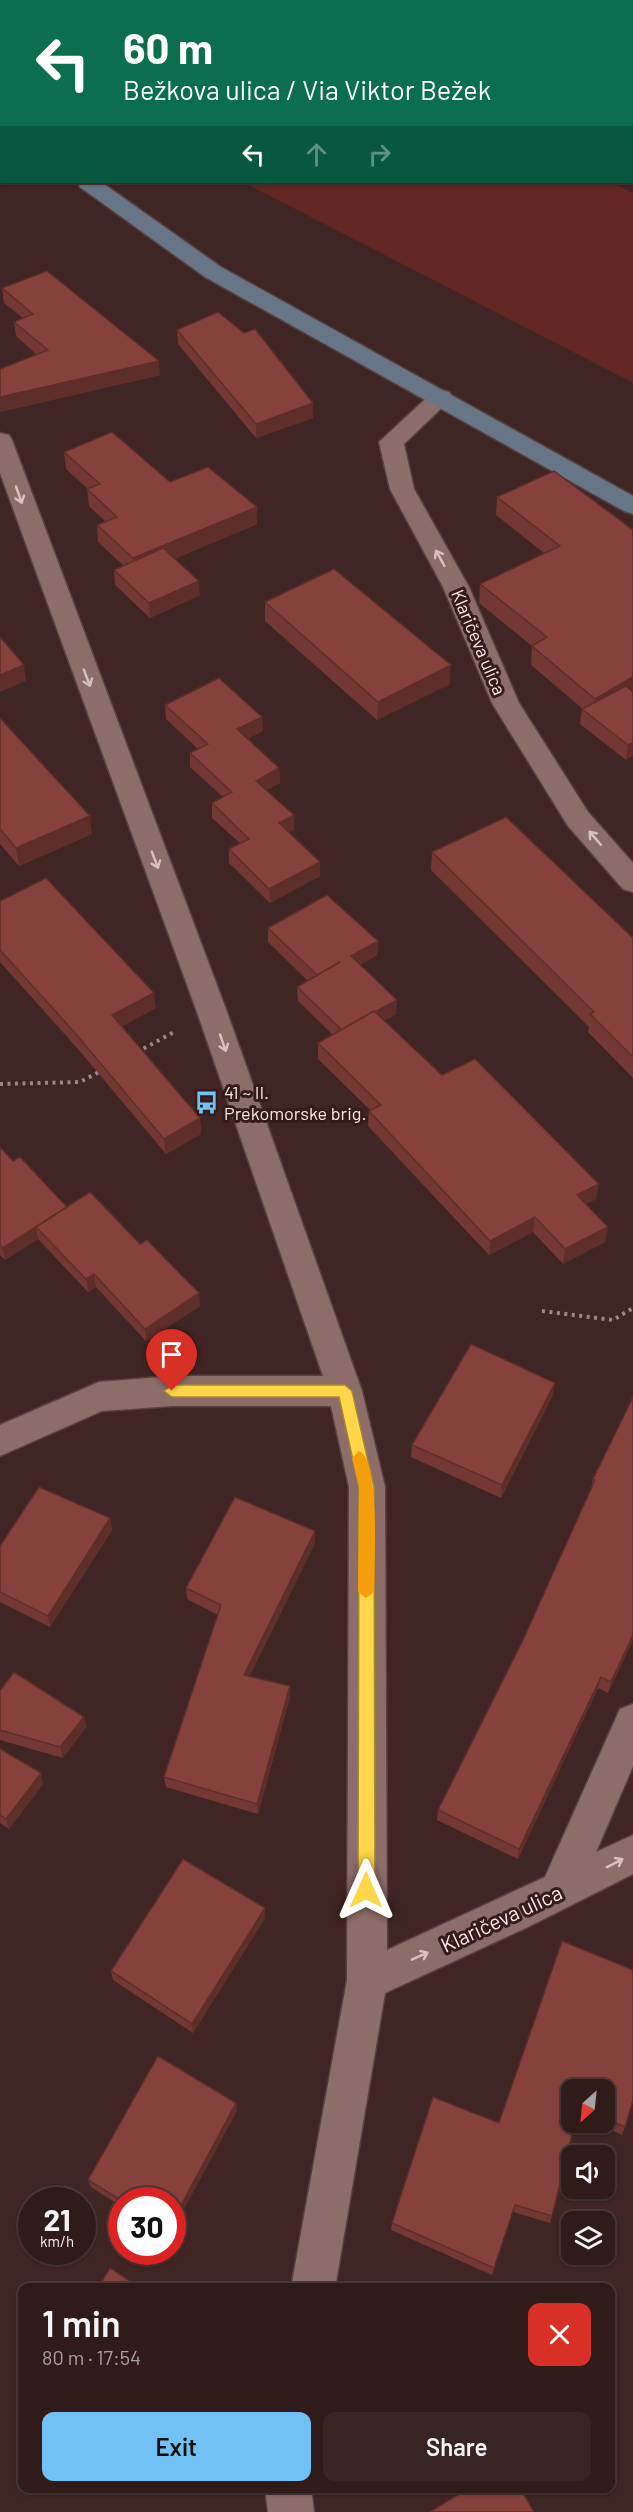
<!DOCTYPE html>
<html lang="en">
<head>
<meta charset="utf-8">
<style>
  body { margin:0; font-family:Barlow,sans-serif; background:#372523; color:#f1f3f6; height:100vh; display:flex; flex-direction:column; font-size:22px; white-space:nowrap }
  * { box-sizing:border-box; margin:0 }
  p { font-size:20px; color:#a7a1a2 }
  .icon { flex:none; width:33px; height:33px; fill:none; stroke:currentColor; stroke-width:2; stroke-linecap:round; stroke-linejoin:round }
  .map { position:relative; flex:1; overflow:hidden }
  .details { position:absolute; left:18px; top:2283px; width:597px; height:210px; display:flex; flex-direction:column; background:#2f1c1a; border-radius:12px; box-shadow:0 2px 4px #0004,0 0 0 2px #4a3a39 }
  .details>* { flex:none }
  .top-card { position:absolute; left:0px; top:0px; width:633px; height:183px; box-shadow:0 2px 4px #0004,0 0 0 2px #4a3a39; background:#0b6e4f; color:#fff; overflow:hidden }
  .needle { width:39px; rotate:207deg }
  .fabs { position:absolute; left:561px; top:2079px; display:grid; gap:12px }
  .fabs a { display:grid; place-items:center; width:54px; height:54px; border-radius:12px; background:#2f1c1a; box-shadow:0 2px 4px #0004,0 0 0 2px #4a3a39; font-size:30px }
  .speed { position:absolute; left:18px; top:2187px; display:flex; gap:12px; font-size:30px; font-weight:700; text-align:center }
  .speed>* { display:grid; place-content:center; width:78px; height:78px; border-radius:50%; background:#2f1c1a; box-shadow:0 2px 4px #0004,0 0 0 2px #4a3a39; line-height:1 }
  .speed small { font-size:15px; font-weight:400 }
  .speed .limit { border:9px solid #d22; background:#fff; color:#111 }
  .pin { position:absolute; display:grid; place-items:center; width:51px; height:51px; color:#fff; margin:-62px -26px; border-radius:50% 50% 50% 0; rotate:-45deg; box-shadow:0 0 6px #0007 }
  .pin .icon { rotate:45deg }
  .me { position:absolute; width:66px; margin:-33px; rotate:0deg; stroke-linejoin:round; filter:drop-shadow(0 0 4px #0008) }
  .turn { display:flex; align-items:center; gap:21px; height:126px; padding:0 24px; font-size:27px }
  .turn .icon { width:78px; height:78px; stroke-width:2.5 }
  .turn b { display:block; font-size:42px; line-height:51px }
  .lanes { display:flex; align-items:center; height:57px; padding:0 24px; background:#0003; justify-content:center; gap:30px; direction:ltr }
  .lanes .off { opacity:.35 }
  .round { display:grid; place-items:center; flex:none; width:63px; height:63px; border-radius:12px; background:#372523 }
  .overview { display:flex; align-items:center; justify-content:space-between; height:102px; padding:0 24px }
  h1 { font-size:36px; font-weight:600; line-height:45px }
  .primary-button { display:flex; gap:12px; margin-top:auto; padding:12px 24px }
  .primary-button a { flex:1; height:69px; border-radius:12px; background:#71c1f5; color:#111; font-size:24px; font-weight:600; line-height:69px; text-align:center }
  .primary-button a+a { background:#372523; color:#f1f3f6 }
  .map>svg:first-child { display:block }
</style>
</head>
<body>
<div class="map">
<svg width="633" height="2512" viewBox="0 0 633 2512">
  <rect width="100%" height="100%" fill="#3f2523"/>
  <g fill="#622623">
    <path d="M 0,0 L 172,0 L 174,1 L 2,2 L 1,50 Z"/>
    <path d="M 243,182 L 611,182 L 633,193 L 633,383 Z"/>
  </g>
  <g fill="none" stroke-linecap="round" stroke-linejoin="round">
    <defs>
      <g id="street">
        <path d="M 604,0 L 626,0 L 627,2 L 605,2 Z"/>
        <path d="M 441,390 L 449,392 L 453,397 L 404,444 L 414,489 L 469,587 L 519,703 L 588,812 L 633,863 L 633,892 L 623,889 L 568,826 L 492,703 L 443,587 L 390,489 L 379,442 L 433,392 Z"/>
        <path d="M 0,433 L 9,435 L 12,440 L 227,1012 L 362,1391 L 385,1487 L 387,1950 L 545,1877 L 620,1709 L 633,1704 L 633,1766 L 596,1852 L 633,1835 L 633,1874 L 530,1926 L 385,1993 L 335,2288 L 291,2288 L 347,1980 L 349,1487 L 331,1406 L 172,1406 L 102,1411 L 0,1456 L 0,1425 L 99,1382 L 172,1376 L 323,1376 L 197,1012 L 0,473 Z"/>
        <path d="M 265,2488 L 311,2488 L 314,2512 L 268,2512 Z"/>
      </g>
      <g id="secondary">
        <rect x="0" y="113" width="2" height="13"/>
        <path d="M 78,182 L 101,182 L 221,267 L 633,496 L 633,514 L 624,511 L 205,277 L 80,187 Z"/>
      </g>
    </defs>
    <use href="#street" stroke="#584240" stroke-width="3"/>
    <use href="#secondary" stroke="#584240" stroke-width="3"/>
    <g stroke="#9d8785" stroke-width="4" stroke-dasharray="3 4.5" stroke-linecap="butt">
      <path d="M 137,1052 L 176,1031"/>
      <path d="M 0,1084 L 80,1082 L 101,1071"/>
      <path d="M 542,1311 L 613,1320 L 633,1308"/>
    </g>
    <use href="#street" fill="#8c6d6a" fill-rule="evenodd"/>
    <use href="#secondary" fill="#667686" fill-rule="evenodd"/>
  </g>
  <g fill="#733834">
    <path d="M 2,288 L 160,375 L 0,412 L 0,369 L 37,355 L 16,336 L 14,322 L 23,318 L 4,303 Z"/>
    <path d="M 177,330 L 313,418 L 256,438 L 178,344 Z"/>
    <path d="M 64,452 L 170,482 L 257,524 L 174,559 L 200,595 L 150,618 L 115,585 L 114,570 L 124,566 L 98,542 L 97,525 L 105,521 L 89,506 L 87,489 L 88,489 L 66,469 Z"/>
    <path d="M 497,497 L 633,530 L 633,756 L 626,760 L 580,724 L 582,709 L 583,709 L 531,665 L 532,646 L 479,603 L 480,584 L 544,553 L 496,515 Z"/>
    <path d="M 265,602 L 450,684 L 377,720 L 265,621 Z"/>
    <path d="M 165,705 L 262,717 L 263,731 L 247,739 L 279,768 L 280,783 L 266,790 L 294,815 L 294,830 L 289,832 L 320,862 L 320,876 L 270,903 L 229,863 L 229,849 L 240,843 L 212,818 L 212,803 L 223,797 L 190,767 L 190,753 L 198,749 L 166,719 Z"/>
    <path d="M 0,718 L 92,834 L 19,866 L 0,844 Z"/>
    <path d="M 432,852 L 633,938 L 633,1078 L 588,1032 L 589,1027 L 431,870 Z"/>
    <path d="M 0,901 L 156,1008 L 122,1026 L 200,1118 L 201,1134 L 166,1154 L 78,1049 L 0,962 Z"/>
    <path d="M 268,928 L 378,941 L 377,955 L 360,965 L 396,1014 L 384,1021 L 442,1075 L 596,1199 L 586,1204 L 608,1227 L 605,1242 L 563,1264 L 533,1232 L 489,1255 L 368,1126 L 369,1111 L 370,1110 L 318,1059 L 318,1043 L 333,1035 L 298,1001 L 297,987 L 308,981 L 268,942 Z"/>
    <path d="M 0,1147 L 13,1161 L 67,1207 L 200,1306 L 146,1341 L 96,1287 L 88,1292 L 38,1239 L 5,1260 L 0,1255 Z"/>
    <path d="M 553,1395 L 501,1498 L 411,1457 L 412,1445 Z"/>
    <path d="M 633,1397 L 633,1640 L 608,1693 L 598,1688 L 518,1859 L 437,1820 L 438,1810 L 523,1640 L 591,1490 L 593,1479 Z"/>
    <path d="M 110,1518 L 112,1530 L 50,1627 L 0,1602 L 0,1546 Z"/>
    <path d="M 315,1531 L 315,1543 L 249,1677 L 290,1686 L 290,1697 L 258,1814 L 166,1787 L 164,1777 L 218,1615 L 187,1599 L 186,1588 Z"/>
    <path d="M 0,1691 L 84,1717 L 86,1727 L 63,1758 L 0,1740 Z"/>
    <path d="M 0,1749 L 43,1784 L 9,1829 L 0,1823 Z"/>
    <path d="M 265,1918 L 193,2033 L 113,1980 L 111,1971 Z"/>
    <path d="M 562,1941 L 625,2127 L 622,2135 L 594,2122 L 604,2122 L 604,2090 L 572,2090 L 552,2216 L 550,2223 L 513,2212 L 492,2275 L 391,2230 L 392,2223 L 499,2123 Z"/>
    <path d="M 236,2103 L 237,2111 L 122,2200 L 122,2207 L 91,2187 L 88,2180 Z"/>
  </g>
  <g fill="#5e2e2a">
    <path d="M 159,361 L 160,375 L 0,412 L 0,397 Z"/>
    <path d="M 313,403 L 313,418 L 256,438 L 256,424 Z"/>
    <path d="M 257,507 L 257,524 L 135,575 L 133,558 Z"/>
    <path d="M 199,581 L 200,595 L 150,618 L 149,603 Z"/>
    <path d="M 24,665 L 26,681 L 0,692 L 0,675 Z"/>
    <path d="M 451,665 L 450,684 L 377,720 L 378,702 Z"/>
    <path d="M 633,677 L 633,694 L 593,717 L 595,699 Z"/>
    <path d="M 262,717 L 263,731 L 237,744 L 237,729 Z"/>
    <path d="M 633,743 L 633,756 L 626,760 L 628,745 Z"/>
    <path d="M 279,768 L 280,783 L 256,795 L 256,781 Z"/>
    <path d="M 294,815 L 294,830 L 279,837 L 279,823 Z"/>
    <path d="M 90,816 L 92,834 L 19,866 L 16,848 Z"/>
    <path d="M 320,862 L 320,876 L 270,903 L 269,889 Z"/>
    <path d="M 378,941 L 377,955 L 350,970 L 351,956 Z"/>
    <path d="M 154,993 L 156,1008 L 114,1031 L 112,1015 Z"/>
    <path d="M 397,1000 L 396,1014 L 343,1044 L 343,1030 Z"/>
    <path d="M 200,1118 L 201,1134 L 166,1154 L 164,1139 Z"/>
    <path d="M 599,1184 L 596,1199 L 575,1210 L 577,1195 Z"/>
    <path d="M 535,1217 L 533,1232 L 489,1255 L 490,1241 Z"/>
    <path d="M 36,1227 L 38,1239 L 5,1260 L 3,1248 Z"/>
    <path d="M 608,1227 L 605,1242 L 563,1264 L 565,1249 Z"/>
    <path d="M 94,1274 L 96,1287 L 88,1292 L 86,1279 Z"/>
    <path d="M 199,1293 L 200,1306 L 146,1341 L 145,1329 Z"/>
    <path d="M 555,1383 L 553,1395 L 501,1498 L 502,1485 Z"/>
    <path d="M 110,1518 L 112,1530 L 50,1627 L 48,1616 Z"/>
    <path d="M 315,1531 L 315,1543 L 245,1686 L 244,1675 Z"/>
    <path d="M 633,1635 L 633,1640 L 608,1693 L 611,1682 Z"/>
    <path d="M 601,1677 L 598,1688 L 518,1859 L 519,1849 Z"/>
    <path d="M 290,1686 L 290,1697 L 258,1814 L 257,1804 Z"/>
    <path d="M 84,1717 L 86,1727 L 63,1758 L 60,1747 Z"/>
    <path d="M 41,1773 L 43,1784 L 9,1829 L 6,1819 Z"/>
    <path d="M 265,1908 L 265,1918 L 193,2033 L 192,2024 Z"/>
    <path d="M 236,2103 L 237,2111 L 172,2232 L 172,2222 Z"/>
  </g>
  <g fill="#86413c" stroke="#5e2e2a" stroke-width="1.5">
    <path d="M 47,271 L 159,361 L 0,397 L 0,369 L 48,350 L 14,322 L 33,314 L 2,288 Z"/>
    <path d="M 218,312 L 244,333 L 255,329 L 313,403 L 256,424 L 177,330 Z"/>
    <path d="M 112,432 L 170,482 L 208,467 L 257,507 L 133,558 L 97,525 L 117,517 L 87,489 L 100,484 L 64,452 Z"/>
    <path d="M 554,471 L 633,530 L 633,677 L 595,699 L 532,646 L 547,637 L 480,584 L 560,546 L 497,497 Z"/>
    <path d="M 163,548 L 199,581 L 149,603 L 114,570 Z"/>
    <path d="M 334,569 L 451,665 L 378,702 L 265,602 Z"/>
    <path d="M 0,637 L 24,665 L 0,675 Z"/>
    <path d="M 219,678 L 262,717 L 237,729 L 279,768 L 256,781 L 294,815 L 279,823 L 320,862 L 269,889 L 229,849 L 249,839 L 212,803 L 232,792 L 190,753 L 208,744 L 165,705 Z"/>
    <path d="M 626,686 L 633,692 L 633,743 L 628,745 L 582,709 Z"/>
    <path d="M 0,718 L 90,816 L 16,848 L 0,829 Z"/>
    <path d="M 506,817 L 633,938 L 633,1057 L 590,1014 L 594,1012 L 432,852 Z"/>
    <path d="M 46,878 L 154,993 L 112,1015 L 200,1118 L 164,1139 L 76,1034 L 0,950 L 0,901 Z"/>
    <path d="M 327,895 L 378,941 L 351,956 L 397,1000 L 375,1012 L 374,1011 L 342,1030 L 297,987 L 340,962 L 317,975 L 268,928 Z"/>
    <path d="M 374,1011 L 442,1075 L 475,1059 L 599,1184 L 577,1195 L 608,1227 L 565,1249 L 535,1217 L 490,1241 L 369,1111 L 381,1105 L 318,1043 Z"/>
    <path d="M 0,1147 L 13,1161 L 20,1157 L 67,1207 L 3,1248 L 0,1245 Z"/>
    <path d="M 90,1192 L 140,1244 L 147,1240 L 199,1293 L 145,1329 L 94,1274 L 86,1279 L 36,1227 Z"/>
    <path d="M 471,1344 L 555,1383 L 502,1485 L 412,1445 Z"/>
    <path d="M 633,1397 L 633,1635 L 611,1682 L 601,1677 L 519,1849 L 438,1810 L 523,1640 L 595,1480 L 593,1479 Z"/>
    <path d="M 39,1487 L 110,1518 L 48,1616 L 0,1592 L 0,1546 Z"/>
    <path d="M 235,1497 L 315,1531 L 244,1675 L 290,1686 L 257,1804 L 164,1777 L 221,1605 L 186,1588 Z"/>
    <path d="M 14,1672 L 84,1717 L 60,1747 L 0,1730 L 0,1691 Z"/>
    <path d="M 0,1749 L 41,1773 L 6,1819 L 0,1815 Z"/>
    <path d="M 183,1859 L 265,1908 L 192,2024 L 111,1971 Z"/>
    <path d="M 562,1941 L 633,1970 L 633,2100 L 625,2127 L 604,2118 L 604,2090 L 572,2090 L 572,2122 L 575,2122 L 552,2216 L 515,2205 L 494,2268 L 392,2223 L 433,2097 L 499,2123 Z"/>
    <path d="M 158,2056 L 236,2103 L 172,2222 L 172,2200 L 122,2201 L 88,2180 Z"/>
    <path d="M 110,2268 L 140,2288 L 98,2288 Z"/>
    <path d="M 469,2488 L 520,2488 L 534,2512 L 430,2512 Z"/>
  </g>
  <defs><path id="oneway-shaft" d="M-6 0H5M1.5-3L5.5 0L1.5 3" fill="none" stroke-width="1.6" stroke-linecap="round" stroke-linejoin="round" transform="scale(1.5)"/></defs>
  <g stroke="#d8c2c0">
    <use href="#oneway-shaft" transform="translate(19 495) rotate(71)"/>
    <use href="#oneway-shaft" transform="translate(440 558) rotate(-119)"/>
    <use href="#oneway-shaft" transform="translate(87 678) rotate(69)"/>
    <use href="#oneway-shaft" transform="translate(595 838) rotate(-131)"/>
    <use href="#oneway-shaft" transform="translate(155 860) rotate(69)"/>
    <use href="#oneway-shaft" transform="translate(223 1043) rotate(71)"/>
    <use href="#oneway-shaft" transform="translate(615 1863) rotate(-27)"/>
    <use href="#oneway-shaft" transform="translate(420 1956) rotate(-24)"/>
  </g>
  <path fill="#ffd54a" stroke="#a68a30" stroke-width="1.5" d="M 172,1385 L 345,1385 L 352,1391 L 374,1487 L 375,1890 L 372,1896 L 366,1898 L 361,1896 L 358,1890 L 359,1487 L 339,1397 L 172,1397 L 164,1391 Z"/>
  <path fill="#f59e0b" d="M 359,1451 C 381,1459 374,1568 374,1592 L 366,1598 L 358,1592 L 359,1487 L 352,1458 Z"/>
  <defs>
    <symbol id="bus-bare" viewBox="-9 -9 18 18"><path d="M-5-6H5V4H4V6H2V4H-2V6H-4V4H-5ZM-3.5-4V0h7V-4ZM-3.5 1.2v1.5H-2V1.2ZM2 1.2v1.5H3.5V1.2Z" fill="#71c1f5" stroke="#351c1a" stroke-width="2.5" paint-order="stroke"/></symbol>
  </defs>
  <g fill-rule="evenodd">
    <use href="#bus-bare" x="190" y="1086" width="33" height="33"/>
  </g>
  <g text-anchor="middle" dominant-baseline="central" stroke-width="6" stroke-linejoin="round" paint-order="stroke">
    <g font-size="18" fill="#f9e7e5" stroke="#351c1a">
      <text transform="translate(479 642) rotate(67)">Klaričeva ulica</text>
    </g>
    <g font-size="18" fill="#f9e7e5" stroke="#351c1a" text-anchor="start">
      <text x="224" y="1092">41 ~ II.<tspan x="224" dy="21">Prekomorske brig.</tspan></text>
    </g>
    <g font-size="21" fill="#f9e7e5" stroke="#351c1a">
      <text transform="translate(501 1918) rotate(-25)">Klaričeva ulica</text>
    </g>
  </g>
</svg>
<div class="fabs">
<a><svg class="needle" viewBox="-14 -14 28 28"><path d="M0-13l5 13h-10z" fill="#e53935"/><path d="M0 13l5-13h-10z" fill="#a7a1a2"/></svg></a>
<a><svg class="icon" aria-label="sound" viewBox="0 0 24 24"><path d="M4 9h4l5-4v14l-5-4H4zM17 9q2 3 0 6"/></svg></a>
<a><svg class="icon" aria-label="layers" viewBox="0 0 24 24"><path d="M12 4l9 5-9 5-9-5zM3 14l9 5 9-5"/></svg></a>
</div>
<div class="speed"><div>21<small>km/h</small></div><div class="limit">30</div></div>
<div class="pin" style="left:172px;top:1391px;background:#d93025"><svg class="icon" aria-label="arrive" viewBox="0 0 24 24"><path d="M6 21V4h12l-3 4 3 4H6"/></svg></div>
<svg class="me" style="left:366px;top:1890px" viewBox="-20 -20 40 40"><path d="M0-17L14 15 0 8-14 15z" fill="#ffd54a" stroke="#fff" stroke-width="4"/></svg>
<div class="top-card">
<div class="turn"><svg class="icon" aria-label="left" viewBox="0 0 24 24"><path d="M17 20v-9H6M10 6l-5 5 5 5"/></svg><div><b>60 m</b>Bežkova ulica / Via Viktor Bežek</div></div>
<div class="lanes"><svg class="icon" aria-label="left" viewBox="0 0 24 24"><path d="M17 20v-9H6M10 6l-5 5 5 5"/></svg><svg class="icon off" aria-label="ahead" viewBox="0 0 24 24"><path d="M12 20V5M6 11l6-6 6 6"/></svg><svg class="icon off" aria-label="right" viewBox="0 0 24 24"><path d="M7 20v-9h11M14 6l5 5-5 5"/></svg></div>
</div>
<section class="details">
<div class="overview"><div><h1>1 min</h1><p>80 m · 17:54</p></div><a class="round" style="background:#d93025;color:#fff"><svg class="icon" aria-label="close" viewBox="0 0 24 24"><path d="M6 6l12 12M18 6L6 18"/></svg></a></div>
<div class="primary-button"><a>Exit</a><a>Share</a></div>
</section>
</div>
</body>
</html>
